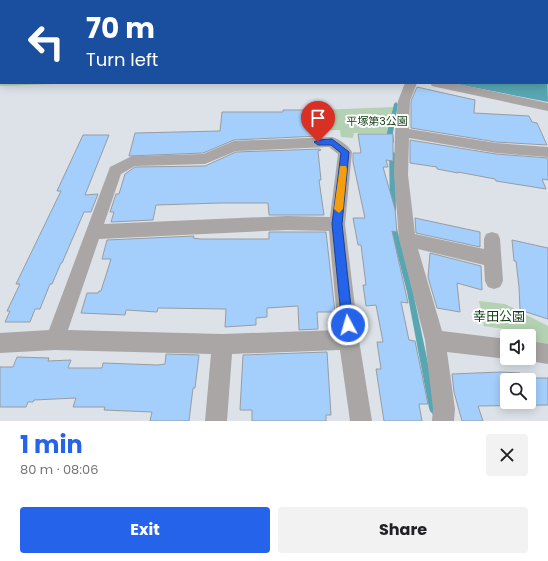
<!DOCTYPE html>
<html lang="en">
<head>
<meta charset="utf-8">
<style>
  body { margin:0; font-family:Poppins,"Noto Sans JP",sans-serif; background:#f2f2f2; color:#202124; height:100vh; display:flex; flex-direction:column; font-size:15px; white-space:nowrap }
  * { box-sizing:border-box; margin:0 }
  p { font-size:13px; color:#757577 }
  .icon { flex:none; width:22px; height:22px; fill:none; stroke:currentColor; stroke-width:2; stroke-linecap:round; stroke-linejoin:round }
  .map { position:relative; height:421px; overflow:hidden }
  .side { display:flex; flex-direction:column; background:#fff; flex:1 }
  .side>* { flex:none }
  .top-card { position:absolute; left:0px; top:0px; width:548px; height:84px; box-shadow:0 2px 10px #0003; background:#1a4fa0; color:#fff; overflow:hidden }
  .tools { position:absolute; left:500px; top:329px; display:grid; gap:8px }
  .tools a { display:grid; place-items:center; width:36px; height:36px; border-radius:4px; background:#fff; box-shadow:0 2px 10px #0003; font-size:20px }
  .pin { position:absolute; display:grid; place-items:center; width:34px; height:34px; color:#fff; margin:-41px -17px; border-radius:50% 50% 50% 0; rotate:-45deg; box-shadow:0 0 4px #0007 }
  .pin .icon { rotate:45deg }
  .me { position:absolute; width:44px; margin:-22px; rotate:354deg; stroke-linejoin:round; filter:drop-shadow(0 0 3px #0008) }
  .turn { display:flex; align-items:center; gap:14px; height:84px; padding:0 20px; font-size:18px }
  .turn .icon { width:52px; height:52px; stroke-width:2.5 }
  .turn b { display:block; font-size:28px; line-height:34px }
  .round { display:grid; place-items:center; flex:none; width:42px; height:42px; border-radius:4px; background:#f2f2f2 }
  .summary { display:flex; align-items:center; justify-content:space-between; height:68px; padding:0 20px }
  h1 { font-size:24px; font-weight:700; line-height:30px; color:#2563eb }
  .primary-button { display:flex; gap:8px; margin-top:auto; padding:8px 20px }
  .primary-button a { flex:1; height:46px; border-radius:4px; background:#2563eb; color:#fff; font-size:16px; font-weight:700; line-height:46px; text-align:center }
  .primary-button a+a { background:#f2f2f2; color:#202124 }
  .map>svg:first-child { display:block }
</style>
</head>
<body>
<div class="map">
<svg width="548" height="421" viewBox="0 0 548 421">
  <rect width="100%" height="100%" fill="#dce2e8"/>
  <g fill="#b4d2b3">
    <path d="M 0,0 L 179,0 L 181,1 L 1,1 L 1,83 L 81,83 L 0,86 Z"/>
    <path d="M 394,107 L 388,133 L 354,133 L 353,138 L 341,137 L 340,130 L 320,130 L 319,110 Z"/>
    <path d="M 479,301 L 505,304 L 548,326 L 548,345 L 529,342 L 529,336 L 519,336 L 517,331 L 484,326 Z"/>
  </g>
  <path fill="#58a6b2" d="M 547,69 L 548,102 L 451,83 L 547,83 Z"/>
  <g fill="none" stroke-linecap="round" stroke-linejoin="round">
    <g fill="#58a6b2" fill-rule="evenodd">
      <path d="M 523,0 L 527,0 L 528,1 L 524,1 Z"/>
      <rect x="547" y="10" width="1" height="2"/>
      <path d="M 396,102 L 398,104 L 393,133 L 394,142 L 391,144 L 388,142 L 387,133 L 394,104 Z"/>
      <path d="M 392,151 L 395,153 L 396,210 L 395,212 L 391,212 L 390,210 L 389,153 Z"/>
      <path d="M 393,222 L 395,223 L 396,225 L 413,292 L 437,406 L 448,418 L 449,421 L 439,421 L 430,411 L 429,408 L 407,292 L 390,225 L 391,223 Z"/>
    </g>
  </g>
  <g fill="#a4cffc" stroke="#979ca2" fill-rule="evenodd">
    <path d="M 417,87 L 475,100 L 474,113 L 529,116 L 532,122 L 537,123 L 547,145 L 496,142 L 411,128 L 411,101 Z"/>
    <path d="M 283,110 L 316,110 L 319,136 L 234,140 L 203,153 L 129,156 L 135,133 L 220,131 L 222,112 L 283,112 Z"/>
    <path d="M 358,134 L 393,134 L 393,161 L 386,160 L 388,167 L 383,167 L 395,209 L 397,232 L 392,231 L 408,303 L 401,302 L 409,340 L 415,341 L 428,404 L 419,404 L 422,421 L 384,421 L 376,369 L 381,369 L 377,342 L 383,342 L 376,305 L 366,306 L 363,285 L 366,285 L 361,245 L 358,245 L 353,218 L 365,218 L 353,162 L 353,153 L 361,153 Z"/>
    <path d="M 83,135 L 109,135 L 85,195 L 98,194 L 91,212 L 84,212 L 62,263 L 61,263 L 52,284 L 50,284 L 40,309 L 35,309 L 30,322 L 5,322 L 10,311 L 7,311 L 20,284 L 16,284 L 61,191 L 57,191 Z"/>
    <path d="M 410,140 L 496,154 L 548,158 L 548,180 L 542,179 L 546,189 L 496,181 L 495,179 L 458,172 L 458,173 L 437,169 L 437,167 L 410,163 Z"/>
    <path d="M 320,149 L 321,150 L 318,151 L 321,180 L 319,180 L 324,215 L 269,215 L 268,203 L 220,203 L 156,205 L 153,220 L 111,222 L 114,212 L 110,212 L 116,194 L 119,194 L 125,174 L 135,167 L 205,166 L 236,152 Z"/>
    <path d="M 415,218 L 480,232 L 480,247 L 416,233 Z"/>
    <path d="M 269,232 L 326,232 L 335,312 L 317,312 L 318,329 L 299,330 L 298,306 L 267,308 L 267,317 L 256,318 L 256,325 L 225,327 L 226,309 L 158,308 L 157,312 L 126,310 L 125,315 L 81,313 L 87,293 L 98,293 L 99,291 L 101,291 L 111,259 L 102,259 L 107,240 L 194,236 L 193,238 L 200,239 L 269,239 Z"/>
    <path d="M 512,240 L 548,248 L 548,319 L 520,310 L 519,287 L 516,261 L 514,261 Z"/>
    <path d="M 430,253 L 481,266 L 482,290 L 457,283 L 460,312 L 437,308 L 428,277 Z"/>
    <path d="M 327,352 L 331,415 L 326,415 L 326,421 L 252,421 L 252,410 L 240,410 L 243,355 Z"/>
    <path d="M 166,354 L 199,355 L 195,388 L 193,388 L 189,421 L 150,421 L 152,412 L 104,410 L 105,407 L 73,407 L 76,398 L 34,400 L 33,402 L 28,402 L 26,407 L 0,407 L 0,367 L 13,367 L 17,357 L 49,358 L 48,361 L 71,360 L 68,368 L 102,368 L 103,363 L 158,365 L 165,364 Z"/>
    <path d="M 500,372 L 520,373 L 522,378 L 548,378 L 548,405 L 478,406 L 483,421 L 462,421 L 454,392 L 452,374 ZM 507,380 L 529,380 L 529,402 L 507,402 Z"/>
  </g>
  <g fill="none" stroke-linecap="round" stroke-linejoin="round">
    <path stroke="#8a8f93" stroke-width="1.5" stroke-dasharray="0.5 2" stroke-linecap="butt" d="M 270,0 L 273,1"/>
    <g fill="#aaa6a5" fill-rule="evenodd">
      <path d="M 179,0 L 190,0 L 191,1 L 180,1 Z"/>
      <rect x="547" y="63" width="1" height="6"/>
      <path d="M 405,83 L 417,83 L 410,101 L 409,129 L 496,143 L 548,147 L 548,157 L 496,153 L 409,138 L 408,175 L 415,234 L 484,249 L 484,239 L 486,234 L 492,232 L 498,234 L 500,239 L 503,281 L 500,287 L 494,289 L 488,287 L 485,281 L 484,265 L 418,249 L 442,331 L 507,339 L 507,358 L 510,358 L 507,359 L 447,352 L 455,409 L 454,421 L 432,421 L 433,409 L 425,340 L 399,239 L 394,175 L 395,132 L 398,101 Z"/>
      <path d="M 430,83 L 453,83 L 548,103 L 548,111 L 436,87 L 432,86 Z"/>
      <path d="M 332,137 C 339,139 348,145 352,152 L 345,224 L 359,340 L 372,421 L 350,421 L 340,350 L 232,354 L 227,421 L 205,421 L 211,354 L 55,350 L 0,353 L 0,333 L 49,330 L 110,167 L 132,156 L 203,154 L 234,141 ZM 329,147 L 338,154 L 330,217 L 287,216 L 104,224 L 121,174 L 135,166 L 205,164 L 236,151 ZM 287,230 L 329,231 L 338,330 L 222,334 L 68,330 L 99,239 Z"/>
      <path d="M 529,341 L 548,344 L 548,364 L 529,361 L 522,358 L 529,358 Z"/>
    </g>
  </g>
  <path fill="#2563eb" stroke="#184099" d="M 332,139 L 349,152 L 342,224 L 353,325 L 352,329 L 348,331 L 344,329 L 342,325 L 332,224 L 341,153 L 331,145 L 318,145 L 314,142 L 318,140 Z"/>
  <path fill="#f59e0b" d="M 340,166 L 346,166 L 347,169 L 343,209 L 339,213 L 334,209 Z"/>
  <g text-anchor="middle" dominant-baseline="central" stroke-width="4" stroke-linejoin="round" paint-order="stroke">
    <g font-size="11" fill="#103e13" stroke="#fff">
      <text x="377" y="121">平塚第3公園</text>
    </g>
    <g font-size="13" fill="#103e13" stroke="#fff">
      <text x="499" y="316">幸田公園</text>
    </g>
  </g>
</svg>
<div class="tools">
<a><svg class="icon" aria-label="sound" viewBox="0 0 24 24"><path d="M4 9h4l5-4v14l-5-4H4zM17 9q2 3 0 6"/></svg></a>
<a><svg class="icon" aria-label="search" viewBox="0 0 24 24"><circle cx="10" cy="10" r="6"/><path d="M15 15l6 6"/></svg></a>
</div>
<div class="pin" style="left:318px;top:142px;background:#d93025"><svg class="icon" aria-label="arrive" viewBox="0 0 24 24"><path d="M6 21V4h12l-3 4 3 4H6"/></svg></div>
<svg class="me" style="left:348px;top:325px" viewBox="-20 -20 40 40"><circle r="17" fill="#2563eb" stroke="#fff" stroke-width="3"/><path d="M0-11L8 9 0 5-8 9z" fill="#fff"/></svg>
<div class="top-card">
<div class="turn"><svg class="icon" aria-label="left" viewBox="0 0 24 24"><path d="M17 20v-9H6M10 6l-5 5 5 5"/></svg><div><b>70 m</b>Turn left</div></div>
</div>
</div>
<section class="side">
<div class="summary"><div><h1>1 min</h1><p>80 m · 08:06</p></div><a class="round"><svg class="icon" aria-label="close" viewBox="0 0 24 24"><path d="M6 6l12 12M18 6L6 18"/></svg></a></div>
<div class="primary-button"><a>Exit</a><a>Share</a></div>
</section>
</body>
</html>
